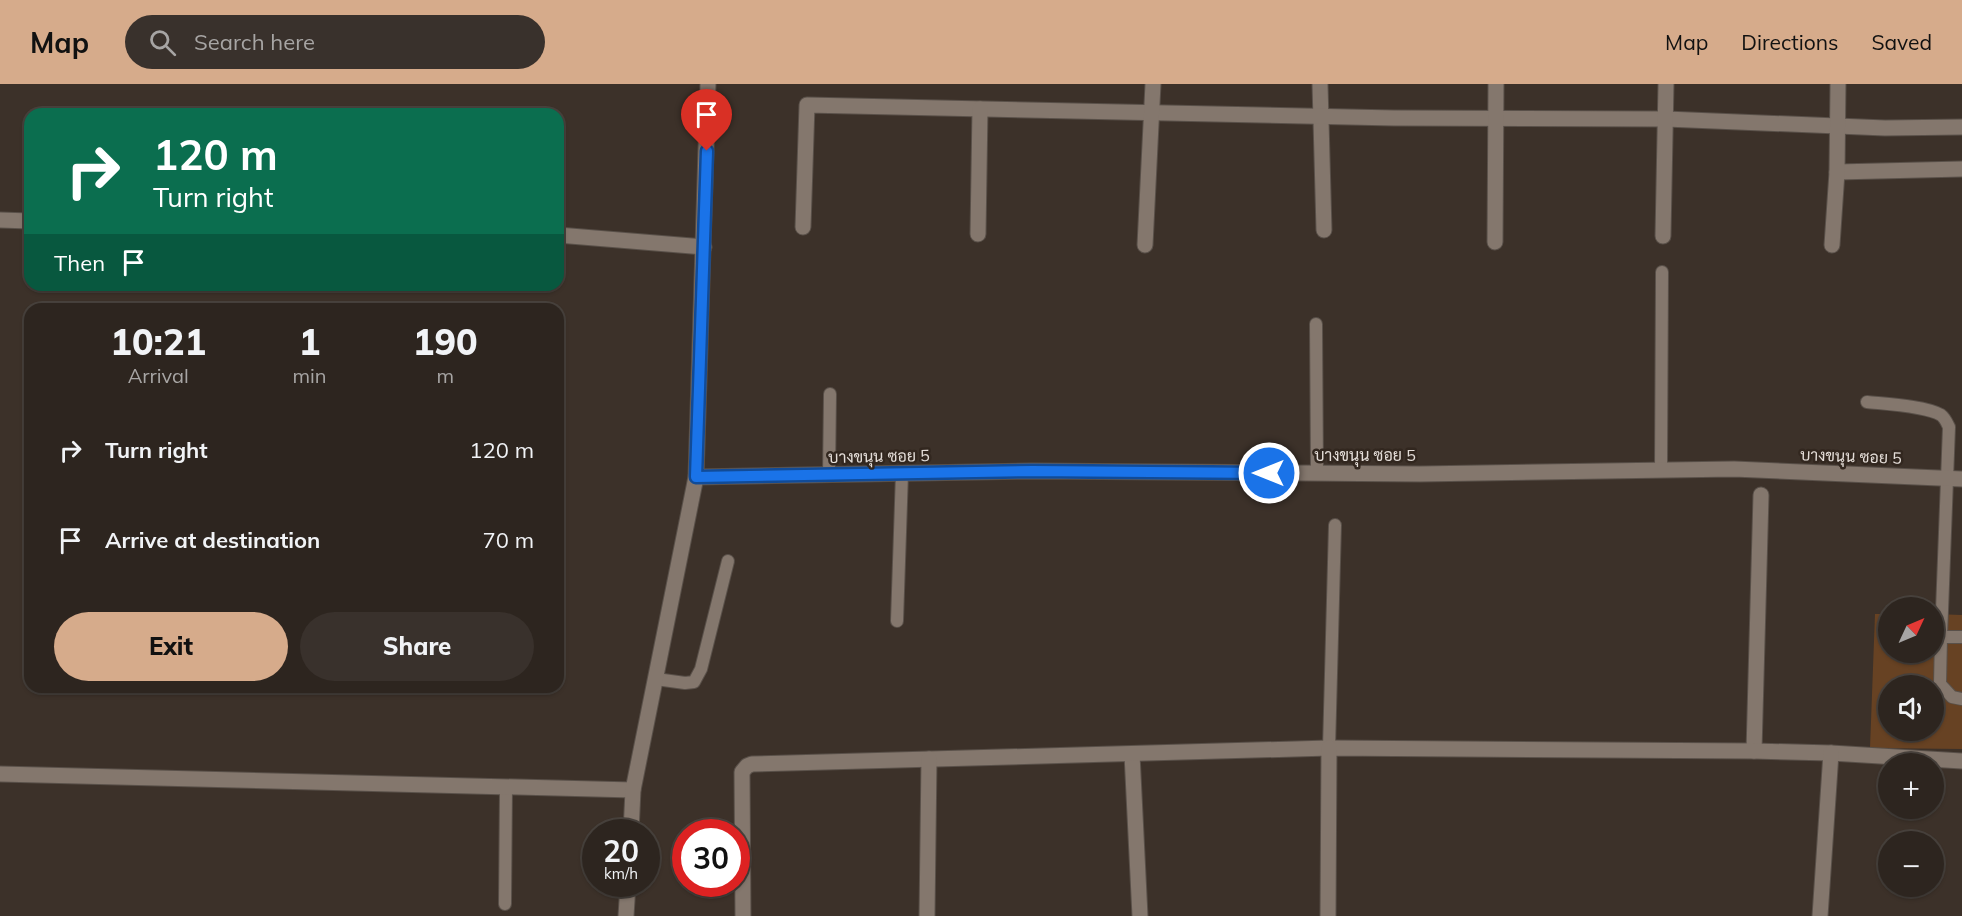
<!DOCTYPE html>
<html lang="en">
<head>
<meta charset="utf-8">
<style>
  body { margin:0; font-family:Mulish,Sarabun,sans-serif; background:#39312c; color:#f1f3f6; height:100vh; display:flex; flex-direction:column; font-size:22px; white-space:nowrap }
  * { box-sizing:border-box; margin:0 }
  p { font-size:20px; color:#a7a5a4 }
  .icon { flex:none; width:33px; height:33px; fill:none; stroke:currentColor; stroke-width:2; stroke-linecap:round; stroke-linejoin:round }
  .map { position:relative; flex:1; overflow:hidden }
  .panel { position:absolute; left:24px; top:219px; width:540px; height:390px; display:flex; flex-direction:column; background:#2d251f; border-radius:18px; box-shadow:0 2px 4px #0004,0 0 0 2px #48423d }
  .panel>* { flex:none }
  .banner { position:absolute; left:24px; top:24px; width:540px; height:183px; border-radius:18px; box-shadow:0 2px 4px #0004,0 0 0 2px #48423d; background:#0b6e4f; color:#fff; overflow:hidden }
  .needle { width:39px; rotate:46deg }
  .controls { position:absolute; left:1878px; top:513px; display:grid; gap:12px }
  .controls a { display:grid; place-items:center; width:66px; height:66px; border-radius:50%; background:#2d251f; box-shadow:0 2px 4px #0004,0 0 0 2px #48423d; font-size:30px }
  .speed { position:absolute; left:582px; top:735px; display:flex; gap:12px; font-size:30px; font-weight:700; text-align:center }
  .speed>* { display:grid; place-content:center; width:78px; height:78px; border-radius:50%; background:#2d251f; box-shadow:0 2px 4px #0004,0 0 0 2px #48423d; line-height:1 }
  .speed small { font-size:15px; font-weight:400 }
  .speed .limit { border:9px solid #d22; background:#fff; color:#111 }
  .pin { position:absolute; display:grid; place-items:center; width:51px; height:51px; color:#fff; margin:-62px -26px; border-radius:50% 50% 50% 0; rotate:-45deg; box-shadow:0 0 6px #0007 }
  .pin .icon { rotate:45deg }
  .me { position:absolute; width:66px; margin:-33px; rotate:270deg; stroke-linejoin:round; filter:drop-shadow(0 0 4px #0008) }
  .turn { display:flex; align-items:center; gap:21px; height:126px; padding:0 30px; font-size:27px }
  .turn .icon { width:78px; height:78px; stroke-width:2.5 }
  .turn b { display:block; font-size:42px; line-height:51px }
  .then { display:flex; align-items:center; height:57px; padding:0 30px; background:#0003; gap:12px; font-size:22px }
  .eta { display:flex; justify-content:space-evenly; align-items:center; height:102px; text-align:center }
  .eta b { font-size:36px; font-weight:800; line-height:42px }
  .cta { display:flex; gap:12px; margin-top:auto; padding:12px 30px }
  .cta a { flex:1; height:69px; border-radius:36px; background:#d6ab8b; color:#111; font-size:24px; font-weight:800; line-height:69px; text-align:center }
  .cta a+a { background:#39312c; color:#f1f3f6 }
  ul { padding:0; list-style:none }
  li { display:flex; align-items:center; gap:18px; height:90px; padding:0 30px }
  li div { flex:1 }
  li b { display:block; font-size:22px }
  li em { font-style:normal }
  header { display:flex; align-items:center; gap:36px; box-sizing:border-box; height:84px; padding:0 30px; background:#d6ab8b; color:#111 }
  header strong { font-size:28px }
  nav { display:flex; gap:33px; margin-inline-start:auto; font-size:21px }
  .search { width:420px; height:54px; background:#39312c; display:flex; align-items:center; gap:15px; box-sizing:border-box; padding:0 21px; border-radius:33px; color:#a7a5a4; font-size:22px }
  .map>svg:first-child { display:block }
</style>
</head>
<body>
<header>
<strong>Map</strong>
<div class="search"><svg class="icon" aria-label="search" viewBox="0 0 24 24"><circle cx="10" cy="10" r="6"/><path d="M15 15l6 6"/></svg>Search here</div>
<nav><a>Map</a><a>Directions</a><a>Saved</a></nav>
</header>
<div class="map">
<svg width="1962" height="832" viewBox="0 0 1962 832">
  <rect width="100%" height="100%" fill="#3c3129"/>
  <path fill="#674223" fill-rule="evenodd" d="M 1875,530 L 1888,530 L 1888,568 L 1934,568 L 1934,530 L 1962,531 L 1962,665 L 1870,664 ZM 1888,602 L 1934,602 L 1934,646 L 1888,646 Z"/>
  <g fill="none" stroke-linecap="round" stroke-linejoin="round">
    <defs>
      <g id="service">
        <path d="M 1316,240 L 1317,389"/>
        <path d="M 1867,318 C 1886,320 1926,322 1941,331 C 1945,334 1947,339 1949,343 L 1941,553 L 1962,553"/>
        <path d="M 1661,385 L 1662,188"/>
        <path d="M 829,391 L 830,310"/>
        <path d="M 897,537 L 902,389"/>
        <path d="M 1941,553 L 1940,600 L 1952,613 L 1962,615"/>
        <path d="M 656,595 L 685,599 L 694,598 L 701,585 L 728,477"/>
        <path d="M 1329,664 L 1335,441"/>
        <path d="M 505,820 L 506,703"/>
      </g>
      <g id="minor">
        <path d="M 1320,0 L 1324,146"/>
        <path d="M 1837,88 L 1962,85"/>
        <path d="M 0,136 L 30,137"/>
        <path d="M 803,143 L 807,21 L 1394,34 L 1666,35 L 1885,44 L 1962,43"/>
        <path d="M 978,150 L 980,25"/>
        <path d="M 558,151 L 704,163"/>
        <path d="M 1663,152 L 1666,0"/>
        <path d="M 1495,158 L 1496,0"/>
        <path d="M 1145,161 L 1153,0"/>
        <path d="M 1832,161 L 1837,88 L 1838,0"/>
        <path d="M 696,393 L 1032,387 L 1420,390 L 1734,385 L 1962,395"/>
        <path d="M 1754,667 L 1761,411"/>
        <path d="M 1132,670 L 1140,832"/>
        <path d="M 0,690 L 633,706"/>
        <path d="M 631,748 L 633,706 L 696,393 L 708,0"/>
        <path d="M 626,832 L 628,800"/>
        <path d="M 743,832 L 742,688 L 747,682 L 752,680 L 1329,664 L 1754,667 L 1831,669 L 1962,677"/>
        <path d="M 927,832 L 929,675"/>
        <path d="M 1328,832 L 1329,664"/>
        <path d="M 1820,832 L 1831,669"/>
      </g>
    </defs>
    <use href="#service" stroke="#595049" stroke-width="14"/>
    <use href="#minor" stroke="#595049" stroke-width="17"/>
    <use href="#service" stroke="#84776d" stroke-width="12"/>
    <use href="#minor" stroke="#84776d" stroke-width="15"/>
  </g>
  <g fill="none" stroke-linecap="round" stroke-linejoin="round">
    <defs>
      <path id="route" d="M 707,67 L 696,393 L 1032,387 L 1269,389"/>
    </defs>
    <use href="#route" stroke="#114b97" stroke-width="15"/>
    <use href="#route" stroke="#1a73e8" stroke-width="10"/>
  </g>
  <g text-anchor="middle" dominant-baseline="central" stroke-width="5" stroke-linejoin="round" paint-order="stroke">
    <g font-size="16" fill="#e4ddd8" stroke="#32271f">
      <text x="1365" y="371">บางขนุน ซอย 5</text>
      <text transform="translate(879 372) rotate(-1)">บางขนุน ซอย 5</text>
      <text transform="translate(1851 372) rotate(2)">บางขนุน ซอย 5</text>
    </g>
  </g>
</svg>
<div class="controls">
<a><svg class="needle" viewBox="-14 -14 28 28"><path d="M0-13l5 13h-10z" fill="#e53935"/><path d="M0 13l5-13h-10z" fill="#a7a5a4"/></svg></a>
<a><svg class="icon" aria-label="sound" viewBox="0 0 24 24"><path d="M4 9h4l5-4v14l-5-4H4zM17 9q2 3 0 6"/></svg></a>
<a>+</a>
<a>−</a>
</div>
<div class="speed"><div>20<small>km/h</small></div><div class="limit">30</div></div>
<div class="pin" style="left:707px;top:67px;background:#d93025"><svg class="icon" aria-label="arrive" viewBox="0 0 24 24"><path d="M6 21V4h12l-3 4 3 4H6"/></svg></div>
<svg class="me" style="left:1269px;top:389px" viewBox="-20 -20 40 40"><circle r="17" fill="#1a73e8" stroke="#fff" stroke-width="3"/><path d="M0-11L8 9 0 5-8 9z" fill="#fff"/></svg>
<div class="banner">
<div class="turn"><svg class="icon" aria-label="right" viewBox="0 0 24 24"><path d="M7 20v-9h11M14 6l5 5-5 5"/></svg><div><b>120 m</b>Turn right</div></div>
<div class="then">Then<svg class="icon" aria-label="arrive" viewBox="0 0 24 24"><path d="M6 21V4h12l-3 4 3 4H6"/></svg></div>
</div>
<section class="panel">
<div class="eta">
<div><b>10:21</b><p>Arrival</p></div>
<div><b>1</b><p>min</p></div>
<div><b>190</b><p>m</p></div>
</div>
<ul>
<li><svg class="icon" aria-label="right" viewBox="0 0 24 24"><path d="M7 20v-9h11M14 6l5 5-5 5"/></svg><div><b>Turn right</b></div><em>120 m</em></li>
<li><svg class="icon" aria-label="arrive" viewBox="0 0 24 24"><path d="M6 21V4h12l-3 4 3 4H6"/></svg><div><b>Arrive at destination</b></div><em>70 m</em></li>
</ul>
<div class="cta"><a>Exit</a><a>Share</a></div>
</section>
</div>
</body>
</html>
